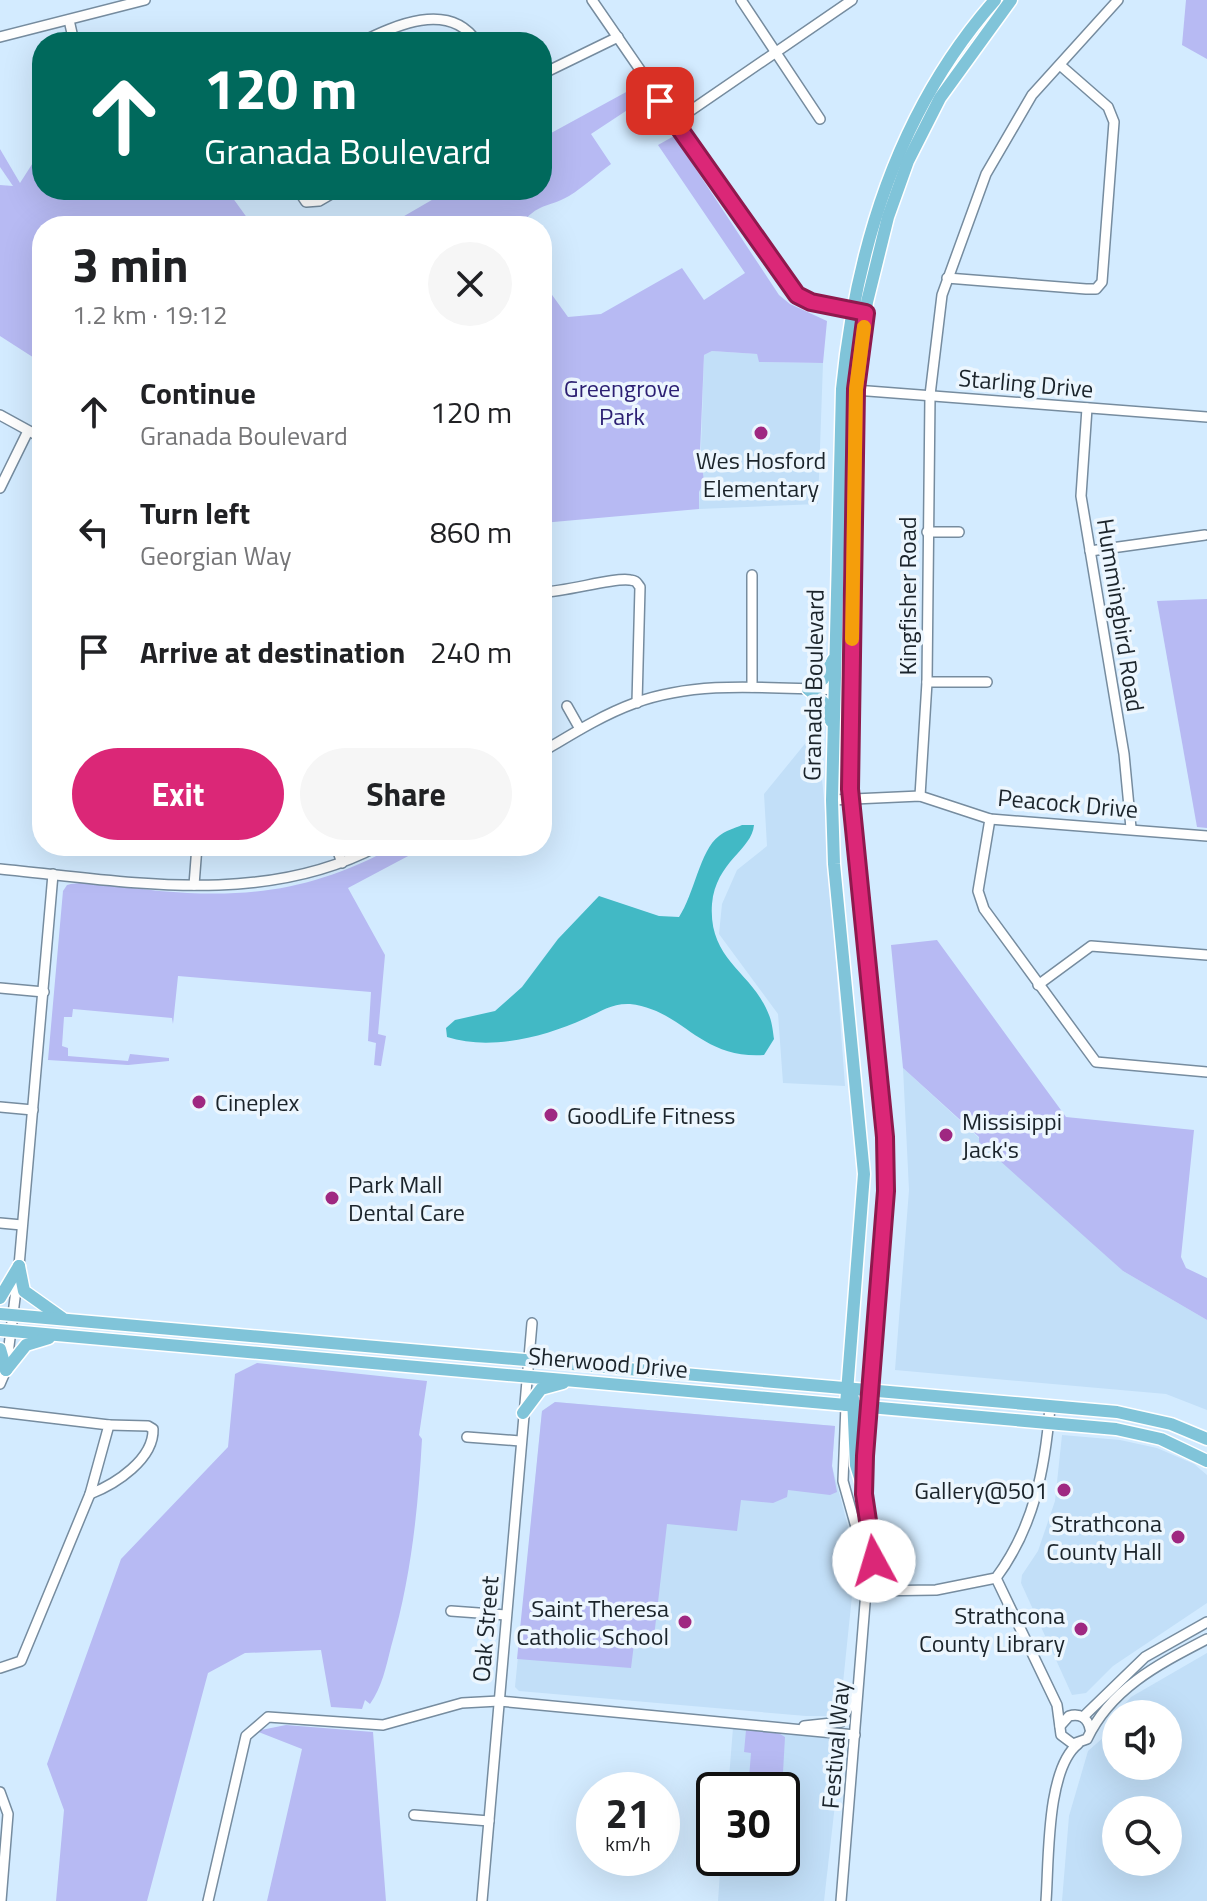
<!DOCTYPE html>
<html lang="en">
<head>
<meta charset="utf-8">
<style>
  body { margin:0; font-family:"Titillium Web",sans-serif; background:#f6f6f6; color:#202124; height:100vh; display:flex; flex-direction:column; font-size:30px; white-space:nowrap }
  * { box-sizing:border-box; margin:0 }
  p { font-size:26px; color:#757577 }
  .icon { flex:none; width:44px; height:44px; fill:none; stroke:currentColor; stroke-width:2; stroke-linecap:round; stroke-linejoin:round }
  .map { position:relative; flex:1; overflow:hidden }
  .panel { position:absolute; left:32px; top:216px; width:520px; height:640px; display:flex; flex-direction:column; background:#fff; border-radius:32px; box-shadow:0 8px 32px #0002 }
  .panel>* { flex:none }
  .guide { position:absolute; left:32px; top:32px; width:520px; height:168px; border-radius:32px; box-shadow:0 8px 32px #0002; background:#00695c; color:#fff; overflow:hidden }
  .buttons { position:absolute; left:1102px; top:1700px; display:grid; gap:16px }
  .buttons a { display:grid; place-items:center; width:80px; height:80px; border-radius:50%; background:#fff; box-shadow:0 8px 32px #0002; font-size:40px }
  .speed { position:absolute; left:576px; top:1772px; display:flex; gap:16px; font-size:40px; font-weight:700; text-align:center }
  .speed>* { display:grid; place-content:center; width:104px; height:104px; border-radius:50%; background:#fff; box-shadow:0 8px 32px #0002; line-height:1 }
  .speed small { font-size:20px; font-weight:400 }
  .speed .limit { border:4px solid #111; border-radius:12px; background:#fff; color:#111 }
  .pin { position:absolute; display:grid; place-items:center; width:68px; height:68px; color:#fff; margin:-34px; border-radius:16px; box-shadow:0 4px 12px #0006 }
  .me { position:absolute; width:88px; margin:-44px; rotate:354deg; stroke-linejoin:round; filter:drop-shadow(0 0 6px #0008) }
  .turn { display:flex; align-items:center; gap:28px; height:168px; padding:0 40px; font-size:36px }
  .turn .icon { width:104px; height:104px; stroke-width:2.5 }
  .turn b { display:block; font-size:56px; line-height:68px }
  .round { display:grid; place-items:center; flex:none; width:84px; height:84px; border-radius:42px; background:#f6f6f6 }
  .head { display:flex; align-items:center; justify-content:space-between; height:136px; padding:0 40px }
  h1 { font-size:48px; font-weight:700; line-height:60px }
  .button { display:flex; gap:16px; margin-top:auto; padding:16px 40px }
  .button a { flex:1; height:92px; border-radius:48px; background:#db2777; color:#fff; font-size:32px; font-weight:700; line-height:92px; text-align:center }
  .button a+a { background:#f6f6f6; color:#202124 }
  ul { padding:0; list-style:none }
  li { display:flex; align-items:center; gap:24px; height:120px; padding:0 40px }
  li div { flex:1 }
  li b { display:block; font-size:30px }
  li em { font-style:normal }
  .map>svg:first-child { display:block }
</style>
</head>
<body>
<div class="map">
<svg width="1207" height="1901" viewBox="0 0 1207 1901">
  <rect width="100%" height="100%" fill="#d3ebff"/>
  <g fill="#c2dff8" fill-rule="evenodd">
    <path d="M 712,351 L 757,354 L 760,362 L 823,363 L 818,504 L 699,509 L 704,355 Z"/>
    <path d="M 817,729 L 824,799 L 845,1086 L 783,1083 L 778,1014 L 719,934 L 722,904 L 737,870 L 767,846 L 764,794 Z"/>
    <path d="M 903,1068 L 1123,1271 L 1207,1320 L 1207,1410 L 1166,1394 L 895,1370 L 909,1190 Z"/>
    <path d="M 555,1402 L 835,1426 L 832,1466 L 856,1557 L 840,1712 L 833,1716 L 806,1716 L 519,1691 L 515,1687 L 542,1411 Z"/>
    <path d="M 1062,1435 L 1120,1440 L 1157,1448 L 1194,1464 L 1207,1475 L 1207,1603 L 1113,1666 L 1086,1693 L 1072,1695 L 1021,1583 L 1022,1575 L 1038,1551 L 1055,1501 Z"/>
    <path d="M 1207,1653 L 1207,1901 L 1062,1901 L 1069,1816 L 1088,1751 L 1104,1737 L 1110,1721 L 1131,1697 ZM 1168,1714 L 1168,1766 L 1116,1766 L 1116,1714 ZM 1168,1810 L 1168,1862 L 1116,1862 L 1116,1810 Z"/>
    <path d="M 733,1728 L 834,1737 L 842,1743 L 824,1901 L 718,1901 L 721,1858 L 782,1858 L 782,1790 L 728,1790 Z"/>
  </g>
  <g fill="#b7baf3">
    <path d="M 1186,0 L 1207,0 L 1207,59 L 1182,45 Z"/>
    <path d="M 639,85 L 662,123 L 651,128 L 635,105 L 591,134 L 611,164 C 597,174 584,187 569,196 C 548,208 538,202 520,226 L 387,226 L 449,190 L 542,190 L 542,138 Z"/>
    <path d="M 674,136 L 779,295 L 790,304 L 827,321 L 823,363 L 759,362 L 757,354 L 712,351 L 704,355 L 700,453 L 704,481 L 699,492 L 699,509 L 542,523 L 542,281 L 568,317 L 601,314 L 682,268 L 704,300 L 745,273 L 658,145 Z"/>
    <path d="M 0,149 L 20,183 L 36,158 L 42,157 L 42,190 L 227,190 L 253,226 L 42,226 L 42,363 L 0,336 L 0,185 L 13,186 L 0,167 Z"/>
    <path d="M 1207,599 L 1207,828 L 1197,827 L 1157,601 Z"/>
    <path d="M 396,846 L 427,846 L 348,888 L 385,955 L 378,1034 L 386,1036 L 381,1066 L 374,1065 L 376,1043 L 368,1041 L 371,992 L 178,976 L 173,1024 L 172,1018 L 73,1009 L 72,1017 L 64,1017 L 62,1046 L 68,1048 L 68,1056 L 128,1061 L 130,1054 L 169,1058 L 169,1061 L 128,1065 L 48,1060 L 63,891 L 67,885 C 89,879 134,889 159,891 C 251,899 314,890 396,846 Z"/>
    <path d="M 937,940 L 1066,1117 L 1194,1130 L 1181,1257 L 1186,1268 L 1207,1278 L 1207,1320 L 1123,1271 L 979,1142 L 979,1137 L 903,1068 L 891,945 Z"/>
    <path d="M 257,1363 L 427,1381 L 419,1435 L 422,1439 C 418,1510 411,1578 391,1647 C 386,1667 382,1687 370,1704 L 365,1700 L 362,1709 L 331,1707 L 321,1650 L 245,1653 L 208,1673 L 147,1901 L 56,1901 L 64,1810 L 47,1764 L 121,1559 L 228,1447 L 235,1374 Z"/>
    <path d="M 555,1402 L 835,1426 L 832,1466 L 837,1492 L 830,1495 L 788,1490 L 787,1497 L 773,1503 L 741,1500 L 737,1531 L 667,1524 L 654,1637 L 635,1636 L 631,1668 L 517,1659 L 542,1411 Z"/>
    <path d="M 286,1725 L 373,1732 L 386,1901 L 267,1901 L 302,1749 L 256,1731 Z"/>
    <path d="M 746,1730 L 777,1732 L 785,1737 L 782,1790 L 748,1790 L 751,1753 L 744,1752 Z"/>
  </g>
  <path fill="#42b9c5" d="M 742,825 L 754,825 C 752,850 716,861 712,904 C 708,961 752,971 769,1015 C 772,1022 773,1032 774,1039 L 764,1055 C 698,1059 684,1010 630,1004 C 612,1003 600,1012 584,1019 C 544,1037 490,1051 447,1037 L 446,1028 L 455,1020 L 495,1011 L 522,987 L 558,939 L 599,896 L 659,916 L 679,917 C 694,895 700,850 719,836 C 725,831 735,828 742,825 Z"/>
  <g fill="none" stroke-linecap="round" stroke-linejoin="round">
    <defs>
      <g id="minor">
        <path d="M 592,0 L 789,286 L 811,302 L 860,312"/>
        <path d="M 741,0 L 820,119"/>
        <path d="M 69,20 L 74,42"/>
        <path d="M 0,37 L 145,0"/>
        <path d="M 361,42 C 394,26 449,0 477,42"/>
        <path d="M 542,74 L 618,37"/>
        <path d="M 674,122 L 852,0"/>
        <path d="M 298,190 L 306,202 L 319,201 L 338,190"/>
        <path d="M 947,278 L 1086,289 L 1096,289 L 1102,282 L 1114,122 L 1108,107 L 1060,65"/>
        <path d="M 842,389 L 1207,417"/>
        <path d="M 1087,408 L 1081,496 L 1124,754 L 1131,828"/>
        <path d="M 0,415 L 42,438"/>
        <path d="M 0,488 L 28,431"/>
        <path d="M 927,532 L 959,532"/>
        <path d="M 1090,551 L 1205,535"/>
        <path d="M 542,592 C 566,592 614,577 630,580 C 637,581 636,582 640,587 L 637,703"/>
        <path d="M 927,682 L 987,682"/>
        <path d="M 752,687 L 752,575"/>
        <path d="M 567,706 L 580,729"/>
        <path d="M 542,752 C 572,734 602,715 635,703 C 704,678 780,690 851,690"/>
        <path d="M 920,796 L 927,682 L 930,395 L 942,295 L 986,174 L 1032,95 L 1118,0"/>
        <path d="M 832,800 L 920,796 L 990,819 L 1207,836"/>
        <path d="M 990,819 L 978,891 L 984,909 L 1096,1062 L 1207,1072"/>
        <path d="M 336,846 L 342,863"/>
        <path d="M 0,869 C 125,881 262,908 378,846"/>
        <path d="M 194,885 L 197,846"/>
        <path d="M 1038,985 L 1091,946 L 1207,955"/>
        <path d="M 0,988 L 44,992"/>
        <path d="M 0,1107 L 33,1110"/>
        <path d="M 0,1223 L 22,1225"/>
        <path d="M 0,1384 L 6,1370 L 19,1266 L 53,874"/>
        <path d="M 0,1412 L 109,1425 L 90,1494 L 21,1661 L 0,1668"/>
        <path d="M 467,1437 L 520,1441"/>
        <path d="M 90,1494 C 116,1484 154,1459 153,1429 L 148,1426 L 109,1425"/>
        <path d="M 996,1578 L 1057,1705 L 1061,1735 L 1073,1744 L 1087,1739 C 1111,1688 1159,1664 1207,1639"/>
        <path d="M 869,1580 L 874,1561 L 864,1494 L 870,1407"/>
        <path d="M 866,1591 L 936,1590 L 996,1578 C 1034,1527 1045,1469 1050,1407"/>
        <path d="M 451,1611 L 506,1615"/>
        <path d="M 1083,1717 L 1145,1657 L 1207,1622"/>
        <path d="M 804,1726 L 841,1722 L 855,1694"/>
        <path d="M 1060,1726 L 1069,1716 C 1080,1713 1088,1718 1090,1729"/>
        <path d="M 0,1792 L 8,1814 L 1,1901"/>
        <path d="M 414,1815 L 489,1821"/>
        <path d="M 208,1901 L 246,1736 L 268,1717 L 383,1725 L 462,1703 L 499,1701 L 855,1735"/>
        <path d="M 482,1901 L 532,1323"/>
        <path d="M 841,1901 L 866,1591 L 865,1559 L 843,1481 L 846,1405"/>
        <path d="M 1046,1901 C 1049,1862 1046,1769 1078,1744"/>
      </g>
      <g id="major">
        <path d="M 808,689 L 825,704 L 831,721"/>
        <path d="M 808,689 L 823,679 L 833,660"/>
        <path d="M 19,1266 L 24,1291 L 62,1318"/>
        <path d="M 0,1298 L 19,1266"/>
        <path d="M 0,1314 L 1117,1412 L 1171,1424 L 1207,1439"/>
        <path d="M 0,1330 L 1116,1429 L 1161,1439 L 1207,1461"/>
        <path d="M 0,1349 L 6,1370"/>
        <path d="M 6,1370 L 26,1345 L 49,1338"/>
        <path d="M 853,1398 L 856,1465 L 864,1491"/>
        <path d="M 846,1405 L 864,1174 L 834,864 L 832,800 L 842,389 C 856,246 899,109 995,0"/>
        <path d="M 870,1407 L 886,1173 L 850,789 L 856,389 L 867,302 L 888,217 L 908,161 L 940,98 L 1011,0"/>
        <path d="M 523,1413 L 541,1389 L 563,1383"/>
      </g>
    </defs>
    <use href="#minor" stroke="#768c9f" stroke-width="12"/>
    <use href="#major" stroke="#fff" stroke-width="15"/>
    <use href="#minor" stroke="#fff" stroke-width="9"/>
    <use href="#major" stroke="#80c4d9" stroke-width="12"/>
  </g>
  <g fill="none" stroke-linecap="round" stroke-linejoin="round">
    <defs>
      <path id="route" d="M 660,101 L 797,295 L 811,302 L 866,313 L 856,389 L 850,789 L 885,1137 L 886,1191 L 865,1456 L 864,1494 L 874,1561"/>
    </defs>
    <use href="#route" stroke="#8e194d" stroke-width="20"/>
    <use href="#route" stroke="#db2777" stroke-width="14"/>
    <path stroke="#f59e0b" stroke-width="14" d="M 852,639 L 856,389 L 864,327"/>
  </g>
  <g fill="#9f2881" stroke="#ecf6fe" stroke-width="3">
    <circle cx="761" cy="433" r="8"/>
    <circle cx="199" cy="1102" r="8"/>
    <circle cx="551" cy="1115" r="8"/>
    <circle cx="946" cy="1135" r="8"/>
    <circle cx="332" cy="1198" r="8"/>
    <circle cx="1064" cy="1490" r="8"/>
    <circle cx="1178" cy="1537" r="8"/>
    <circle cx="685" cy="1622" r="8"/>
    <circle cx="1081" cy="1629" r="8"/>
  </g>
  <g text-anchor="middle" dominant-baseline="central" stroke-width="7" stroke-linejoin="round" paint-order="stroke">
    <g font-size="24" fill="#1b242b" stroke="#ecf6fe">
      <text transform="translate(1026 383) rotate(5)">Starling Drive</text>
      <text transform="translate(907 596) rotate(-90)">Kingfisher Road</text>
      <text transform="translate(1121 615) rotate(81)">Hummingbird Road</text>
      <text transform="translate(813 685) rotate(-89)">Granada Boulevard</text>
      <text transform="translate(1068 803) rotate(5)">Peacock Drive</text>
      <text transform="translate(608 1362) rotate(5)">Sherwood Drive</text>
      <text transform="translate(485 1629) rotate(-85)">Oak Street</text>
      <text transform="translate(835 1745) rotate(-85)">Festival Way</text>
    </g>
    <g font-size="24" fill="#2c2073" stroke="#ecf6fe">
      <text x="622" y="388">Greengrove<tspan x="622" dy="28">Park</tspan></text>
    </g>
    <g font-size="24" fill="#1b242b" stroke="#ecf6fe" text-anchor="start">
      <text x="761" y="460" text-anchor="middle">Wes Hosford<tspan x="761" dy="28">Elementary</tspan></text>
      <text x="215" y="1102">Cineplex</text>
      <text x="567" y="1115">GoodLife Fitness</text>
      <text x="962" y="1121">Missisippi<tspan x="962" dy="28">Jack's</tspan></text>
      <text x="348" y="1184">Park Mall<tspan x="348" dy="28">Dental Care</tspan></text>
      <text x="1048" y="1490" text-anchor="end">Gallery@501</text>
      <text x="1162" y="1523" text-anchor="end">Strathcona<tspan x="1162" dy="28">County Hall</tspan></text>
      <text x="669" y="1608" text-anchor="end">Saint Theresa<tspan x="669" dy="28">Catholic School</tspan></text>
      <text x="1065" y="1615" text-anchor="end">Strathcona<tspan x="1065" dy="28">County Library</tspan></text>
    </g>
  </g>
</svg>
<div class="buttons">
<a><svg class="icon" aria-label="sound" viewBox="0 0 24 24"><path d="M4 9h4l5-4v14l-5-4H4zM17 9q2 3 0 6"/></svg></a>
<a><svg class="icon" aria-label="search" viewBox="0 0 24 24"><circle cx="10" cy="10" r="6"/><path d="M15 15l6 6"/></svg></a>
</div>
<div class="speed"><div>21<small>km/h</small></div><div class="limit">30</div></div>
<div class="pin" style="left:660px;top:101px;background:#d93025"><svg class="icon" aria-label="arrive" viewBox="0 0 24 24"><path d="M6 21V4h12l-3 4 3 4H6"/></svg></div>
<svg class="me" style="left:874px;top:1561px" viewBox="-20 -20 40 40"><circle r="19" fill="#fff"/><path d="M0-13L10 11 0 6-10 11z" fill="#db2777"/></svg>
<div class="guide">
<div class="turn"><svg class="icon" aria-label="ahead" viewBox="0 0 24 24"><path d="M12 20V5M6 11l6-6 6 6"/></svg><div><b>120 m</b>Granada Boulevard</div></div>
</div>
<section class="panel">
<div class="head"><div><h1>3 min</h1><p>1.2 km · 19:12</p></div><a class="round"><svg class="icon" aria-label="close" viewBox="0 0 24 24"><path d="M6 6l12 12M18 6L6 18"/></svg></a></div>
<ul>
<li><svg class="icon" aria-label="ahead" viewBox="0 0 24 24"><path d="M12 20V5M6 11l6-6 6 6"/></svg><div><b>Continue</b><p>Granada Boulevard</p></div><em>120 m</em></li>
<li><svg class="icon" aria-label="left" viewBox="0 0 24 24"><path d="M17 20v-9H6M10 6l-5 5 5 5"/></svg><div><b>Turn left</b><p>Georgian Way</p></div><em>860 m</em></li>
<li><svg class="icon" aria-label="arrive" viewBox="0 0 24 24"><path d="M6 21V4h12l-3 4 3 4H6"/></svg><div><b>Arrive at destination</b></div><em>240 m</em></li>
</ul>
<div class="button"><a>Exit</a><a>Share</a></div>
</section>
</div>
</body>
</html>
